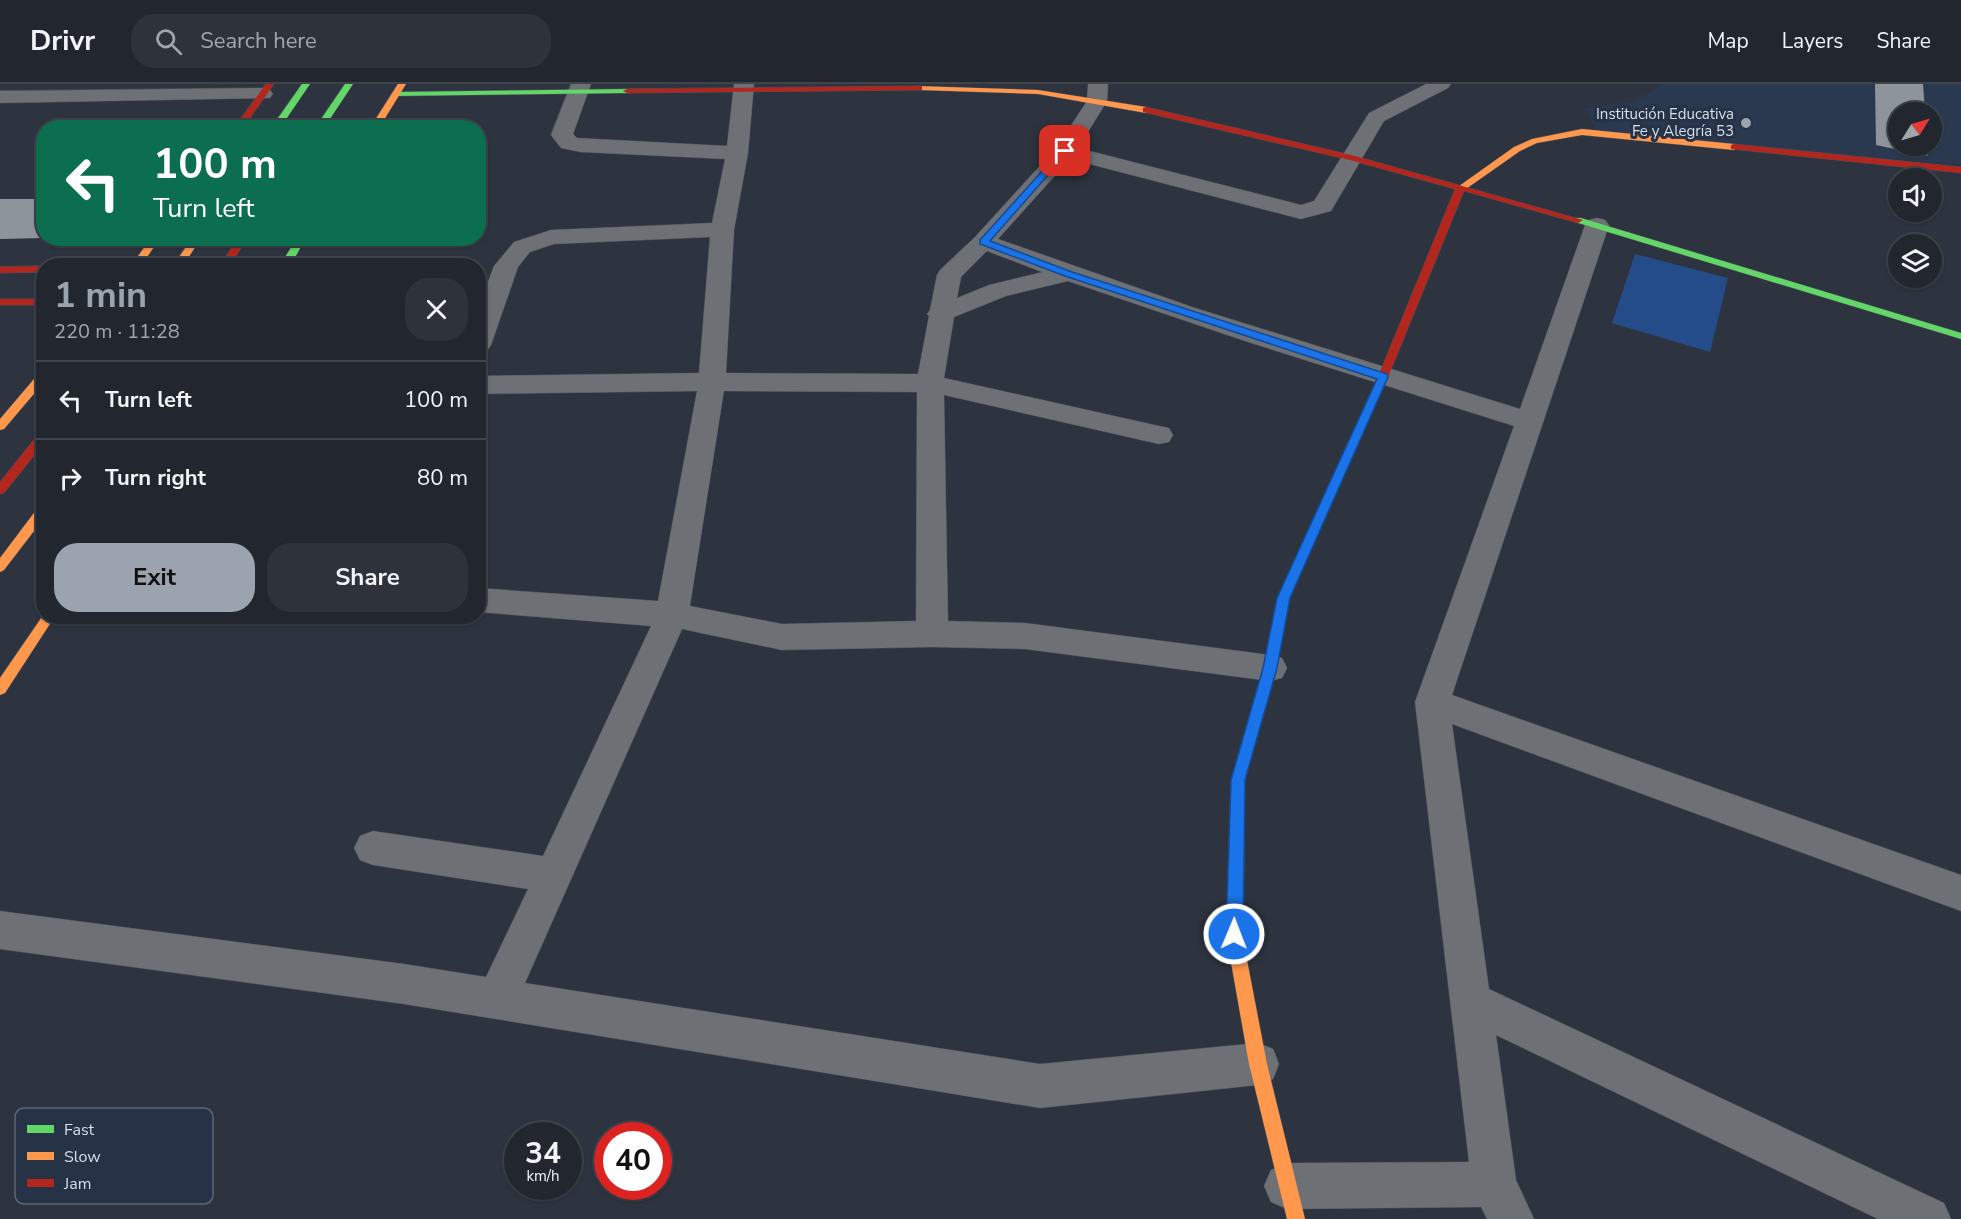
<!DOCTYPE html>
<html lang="en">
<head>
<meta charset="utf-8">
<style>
  body { margin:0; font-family:"Nunito Sans",sans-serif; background:#2e333b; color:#f1f3f6; height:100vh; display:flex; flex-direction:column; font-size:22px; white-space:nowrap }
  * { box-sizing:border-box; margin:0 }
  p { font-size:20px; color:#a2a5aa }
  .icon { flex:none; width:33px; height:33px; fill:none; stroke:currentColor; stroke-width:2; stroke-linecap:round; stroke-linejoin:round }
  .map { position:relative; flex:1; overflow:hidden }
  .sheet { position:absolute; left:36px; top:174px; width:450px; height:366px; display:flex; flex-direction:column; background:#22272f; border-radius:24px; box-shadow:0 2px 4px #0004,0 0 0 2px #3f444b }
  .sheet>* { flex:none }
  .hud { position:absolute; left:36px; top:36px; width:450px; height:126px; border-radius:24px; box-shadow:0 2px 4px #0004,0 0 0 2px #3f444b; background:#0b6e4f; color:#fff; overflow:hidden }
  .needle { width:39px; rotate:53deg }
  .controls { position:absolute; left:1888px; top:18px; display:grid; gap:12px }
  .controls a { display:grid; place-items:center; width:54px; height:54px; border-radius:50%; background:#22272f; box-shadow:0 2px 4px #0004,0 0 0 2px #3f444b; font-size:30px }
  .speed { position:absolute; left:504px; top:1038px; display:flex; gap:12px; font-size:30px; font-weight:700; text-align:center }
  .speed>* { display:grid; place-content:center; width:78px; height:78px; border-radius:50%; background:#22272f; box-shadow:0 2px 4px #0004,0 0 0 2px #3f444b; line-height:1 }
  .speed small { font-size:15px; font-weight:400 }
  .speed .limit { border:9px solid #d22; background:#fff; color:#111 }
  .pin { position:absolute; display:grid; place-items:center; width:51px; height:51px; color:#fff; margin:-26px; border-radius:12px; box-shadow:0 3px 9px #0006 }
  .me { position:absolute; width:66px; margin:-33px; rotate:1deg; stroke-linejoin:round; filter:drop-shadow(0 0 4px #0008) }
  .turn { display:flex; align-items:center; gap:21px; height:126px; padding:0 18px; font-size:27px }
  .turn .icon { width:78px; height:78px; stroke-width:2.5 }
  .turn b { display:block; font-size:42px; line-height:51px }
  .round { display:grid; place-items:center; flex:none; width:63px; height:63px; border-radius:24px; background:#2e333b }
  .overview { display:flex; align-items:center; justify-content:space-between; height:102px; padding:0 18px }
  h1 { font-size:36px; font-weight:700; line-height:45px; color:#9ba3af }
  .action { display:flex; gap:12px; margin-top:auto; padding:12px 18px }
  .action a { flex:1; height:69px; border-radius:24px; background:#9ba3af; color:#111; font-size:24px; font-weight:700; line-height:69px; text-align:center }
  .action a+a { background:#2e333b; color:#f1f3f6 }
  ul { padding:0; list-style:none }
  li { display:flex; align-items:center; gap:18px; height:78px; padding:0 18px; border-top:2px solid #3f444b }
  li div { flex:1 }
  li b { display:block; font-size:22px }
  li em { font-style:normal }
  header { display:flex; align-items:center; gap:36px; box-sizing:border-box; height:84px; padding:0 30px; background:#22272f; border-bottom:2px solid #3f444b }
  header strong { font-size:28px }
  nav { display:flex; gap:33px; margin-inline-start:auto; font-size:21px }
  .search { width:420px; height:54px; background:#2e333b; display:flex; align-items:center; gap:15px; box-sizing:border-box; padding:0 21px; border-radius:24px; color:#a2a5aa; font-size:22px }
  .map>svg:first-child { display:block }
</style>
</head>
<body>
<header>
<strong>Drivr</strong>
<div class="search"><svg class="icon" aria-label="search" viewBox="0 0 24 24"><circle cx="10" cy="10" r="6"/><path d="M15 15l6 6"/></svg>Search here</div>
<nav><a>Map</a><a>Layers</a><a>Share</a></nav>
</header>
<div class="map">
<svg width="1961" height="1135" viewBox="0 0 1961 1135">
  <rect width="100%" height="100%" fill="#2d343f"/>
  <path fill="#2a3950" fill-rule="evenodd" d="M 1662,0 L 1961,0 L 1961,81 L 1597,50 L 1586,24 L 1636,17 ZM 1899,28 L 1932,28 L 1932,62 L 1899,62 Z"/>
  <path fill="#244c89" d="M 1635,170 L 1728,194 L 1710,268 L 1612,239 Z"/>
  <g fill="#8e949c">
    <path d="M 1875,0 L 1923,0 L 1925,28 L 1899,28 L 1899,62 L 1927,62 L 1928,72 L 1876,61 Z"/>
    <path d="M 0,115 L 44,115 L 44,154 L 0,155 Z"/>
  </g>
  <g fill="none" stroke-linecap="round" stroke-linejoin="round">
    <defs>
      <g id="street">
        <path d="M 571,0 L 591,0 L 573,50 L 577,54 L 727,62 L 734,0 L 754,0 L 748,69 L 734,146 L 726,289 L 918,290 L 929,232 L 927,230 L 930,226 L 937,191 L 940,186 L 975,153 L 1057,63 L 1087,17 L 1088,0 L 1108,0 L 1107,17 L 1078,64 L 1301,121 L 1314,117 L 1369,29 L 1426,0 L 1451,0 L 1448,4 L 1384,37 L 1331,127 L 1301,135 L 1070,75 L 998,155 L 1195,224 L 1520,325 L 1585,141 L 1589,136 L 1597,134 L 1605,136 L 1609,141 L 1452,611 L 1961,791 L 1961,827 L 1452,640 L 1489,905 L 1944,1119 L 1951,1135 L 1878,1135 L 1496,951 L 1516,1096 L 1534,1135 L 1487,1135 L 1481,1123 L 1287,1125 L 1271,1118 L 1264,1102 L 1271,1086 L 1287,1079 L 1469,1078 L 1415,618 L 1514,342 L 1245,257 L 1068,197 L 1006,212 L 954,233 L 944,294 L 1159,342 L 1169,344 L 1173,351 L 1169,358 L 1159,360 L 944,311 L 948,537 L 1025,539 L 1270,571 L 1282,574 L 1287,584 L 1282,594 L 1270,597 L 1025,565 L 932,563 L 782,566 L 682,545 L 525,899 L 1040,980 L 1258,959 L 1273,965 L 1279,980 L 1273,995 L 1258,1001 L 1040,1024 L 404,920 L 0,865 L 0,827 L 404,880 L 486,893 L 528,805 L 373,781 L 360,776 L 354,764 L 360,752 L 373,747 L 543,772 L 651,542 L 478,528 L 478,504 L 658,517 L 697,307 L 478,310 L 478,292 L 699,289 L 710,153 L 554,160 L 530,168 L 518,183 L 491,261 L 487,267 L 478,269 L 478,224 L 494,182 L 514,158 L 551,146 L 712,139 L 725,75 L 581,68 L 561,64 L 551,51 ZM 987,167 L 1042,188 L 1043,188 L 989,201 L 957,214 L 961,193 ZM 724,307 L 917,308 L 916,537 L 782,540 L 690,522 Z"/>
        <path d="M 263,4 L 270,6 L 273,10 L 270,14 L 0,19 L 0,7 Z"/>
      </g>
      <g id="fast">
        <path d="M 302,0 L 310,0 L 280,44 L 271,44 Z"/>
        <path d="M 345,0 L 353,0 L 324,44 L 315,44 Z"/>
        <path d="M 627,5 L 631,7 L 630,9 L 395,12 L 391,10 L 395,8 Z"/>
        <path d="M 1575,134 L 1581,134 L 1961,249 L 1961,255 L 1575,138 Z"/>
        <path d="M 297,154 L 306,154 L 290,182 L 252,182 L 257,179 L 282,178 Z"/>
        <path d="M 1304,463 L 1310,468 L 1290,514 L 1277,584 L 1245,696 L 1244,787 L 1242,792 L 1236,794 L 1230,792 L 1228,787 L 1231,696 L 1263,584 L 1278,514 L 1298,468 Z"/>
      </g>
      <g id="slow">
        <path d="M 398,0 L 406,0 L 379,44 L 370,44 Z"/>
        <path d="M 916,2 L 1038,6 L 1146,23 L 1150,26 L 1146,29 L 1038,10 L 919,6 L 916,6 Z"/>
        <path d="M 1582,45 L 1734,60 L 1738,63 L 1734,66 L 1582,51 L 1537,59 L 1520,67 L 1463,107 L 1455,105 L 1514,63 L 1532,55 Z"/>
        <path d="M 151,154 L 160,154 L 141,182 L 131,182 Z"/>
        <path d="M 192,154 L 201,154 L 183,182 L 173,182 Z"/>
        <path d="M 44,287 L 44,298 L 4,345 L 0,346 L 0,335 L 40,288 Z"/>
        <path d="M 44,420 L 44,434 L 4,486 L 0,488 L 0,474 L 40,421 Z"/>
        <path d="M 44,530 L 44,532 L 55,532 L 5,609 L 0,611 L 0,594 Z"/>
        <path d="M 1236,780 L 1242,782 L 1244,787 L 1242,850 L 1267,980 L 1305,1135 L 1287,1135 L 1249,980 L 1226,850 L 1228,787 L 1230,782 Z"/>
      </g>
      <g id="jam">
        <path d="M 266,0 L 274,0 L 243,44 L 234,44 Z"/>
        <path d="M 919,2 L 922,2 L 922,6 L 627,9 L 623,7 L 627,5 Z"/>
        <path d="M 1146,23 L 1355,72 L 1583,136 L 1578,139 L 1464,107 L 1388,293 L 1308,471 L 1300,471 L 1298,468 L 1378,293 L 1455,105 L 1350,76 L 1143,28 L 1143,24 Z"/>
        <path d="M 1734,60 L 1961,83 L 1961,89 L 1731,65 L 1731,61 Z"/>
        <path d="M 238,154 L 247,154 L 230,182 L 220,182 Z"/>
        <path d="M 44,182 L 44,188 L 0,189 L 0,183 Z"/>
        <rect x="0" y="215" width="44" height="6"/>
        <path d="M 44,347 L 44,359 L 4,409 L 0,410 L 0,398 L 40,348 Z"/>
      </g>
    </defs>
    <use href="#street" stroke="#4a5059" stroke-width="1"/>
    <use href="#fast" stroke="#4a5059" stroke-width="1"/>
    <use href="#slow" stroke="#4a5059" stroke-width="1"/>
    <use href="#jam" stroke="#4a5059" stroke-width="1"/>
    <use href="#street" fill="#6d7074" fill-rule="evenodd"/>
    <use href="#fast" fill="#63d668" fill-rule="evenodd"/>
    <use href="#slow" fill="#ff974d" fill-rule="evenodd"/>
    <use href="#jam" fill="#b3261e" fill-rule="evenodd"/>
  </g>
  <path fill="#1a73e8" stroke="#114b97" stroke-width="1.5" d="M 1062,65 L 1069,67 L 990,157 L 1072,188 L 1387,290 L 1388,293 L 1290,514 L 1277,584 L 1245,696 L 1243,850 L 1240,855 L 1234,858 L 1229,855 L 1226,850 L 1231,696 L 1263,584 L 1277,514 L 1377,295 L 1065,192 L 980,160 L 980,156 Z"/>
  <circle fill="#9ba3af" stroke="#263346" stroke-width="2" cx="1746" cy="39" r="6"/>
  <g text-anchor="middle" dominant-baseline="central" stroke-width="6" stroke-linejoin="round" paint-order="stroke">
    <g font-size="15" fill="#d6dfec" stroke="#263346" text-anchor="end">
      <text x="1734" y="30">Institución Educativa<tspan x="1734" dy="17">Fe y Alegría 53</tspan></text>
    </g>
  </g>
  <rect x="15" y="1024" width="198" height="96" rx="9" fill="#263346" stroke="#5b6778" stroke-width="1.5"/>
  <rect x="27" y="1041" width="27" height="8" fill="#63d668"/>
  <rect x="27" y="1068" width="27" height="8" fill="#ff974d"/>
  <rect x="27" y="1095" width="27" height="8" fill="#b3261e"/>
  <g font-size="16" fill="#d6dfec">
    <text x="64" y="1051">Fast</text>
    <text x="64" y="1078">Slow</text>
    <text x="64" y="1105">Jam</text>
  </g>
</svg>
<div class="controls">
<a><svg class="needle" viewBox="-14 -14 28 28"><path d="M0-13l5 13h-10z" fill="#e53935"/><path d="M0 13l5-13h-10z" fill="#a2a5aa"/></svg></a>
<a><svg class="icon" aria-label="sound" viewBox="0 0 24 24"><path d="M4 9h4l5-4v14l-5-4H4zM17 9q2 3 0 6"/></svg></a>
<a><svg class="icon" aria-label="layers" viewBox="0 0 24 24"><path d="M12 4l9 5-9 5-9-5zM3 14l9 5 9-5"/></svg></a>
</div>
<div class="speed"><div>34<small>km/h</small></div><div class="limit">40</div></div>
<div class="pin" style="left:1065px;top:67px;background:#d93025"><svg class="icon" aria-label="arrive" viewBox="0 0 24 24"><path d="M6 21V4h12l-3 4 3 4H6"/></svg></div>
<svg class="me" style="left:1234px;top:850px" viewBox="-20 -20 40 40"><circle r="17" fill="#1a73e8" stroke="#fff" stroke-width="3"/><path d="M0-11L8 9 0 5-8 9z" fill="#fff"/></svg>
<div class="hud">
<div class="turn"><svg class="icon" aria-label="left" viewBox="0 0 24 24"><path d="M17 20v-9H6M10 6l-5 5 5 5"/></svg><div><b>100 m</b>Turn left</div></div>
</div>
<section class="sheet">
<div class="overview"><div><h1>1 min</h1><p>220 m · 11:28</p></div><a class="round"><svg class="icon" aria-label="close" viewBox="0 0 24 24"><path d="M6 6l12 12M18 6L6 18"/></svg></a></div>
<ul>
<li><svg class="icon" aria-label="left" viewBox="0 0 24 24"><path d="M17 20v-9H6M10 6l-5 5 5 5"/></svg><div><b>Turn left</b></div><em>100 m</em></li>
<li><svg class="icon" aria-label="right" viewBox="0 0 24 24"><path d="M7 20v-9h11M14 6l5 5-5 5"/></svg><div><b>Turn right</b></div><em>80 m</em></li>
</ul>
<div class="action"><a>Exit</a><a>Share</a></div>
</section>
</div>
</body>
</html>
